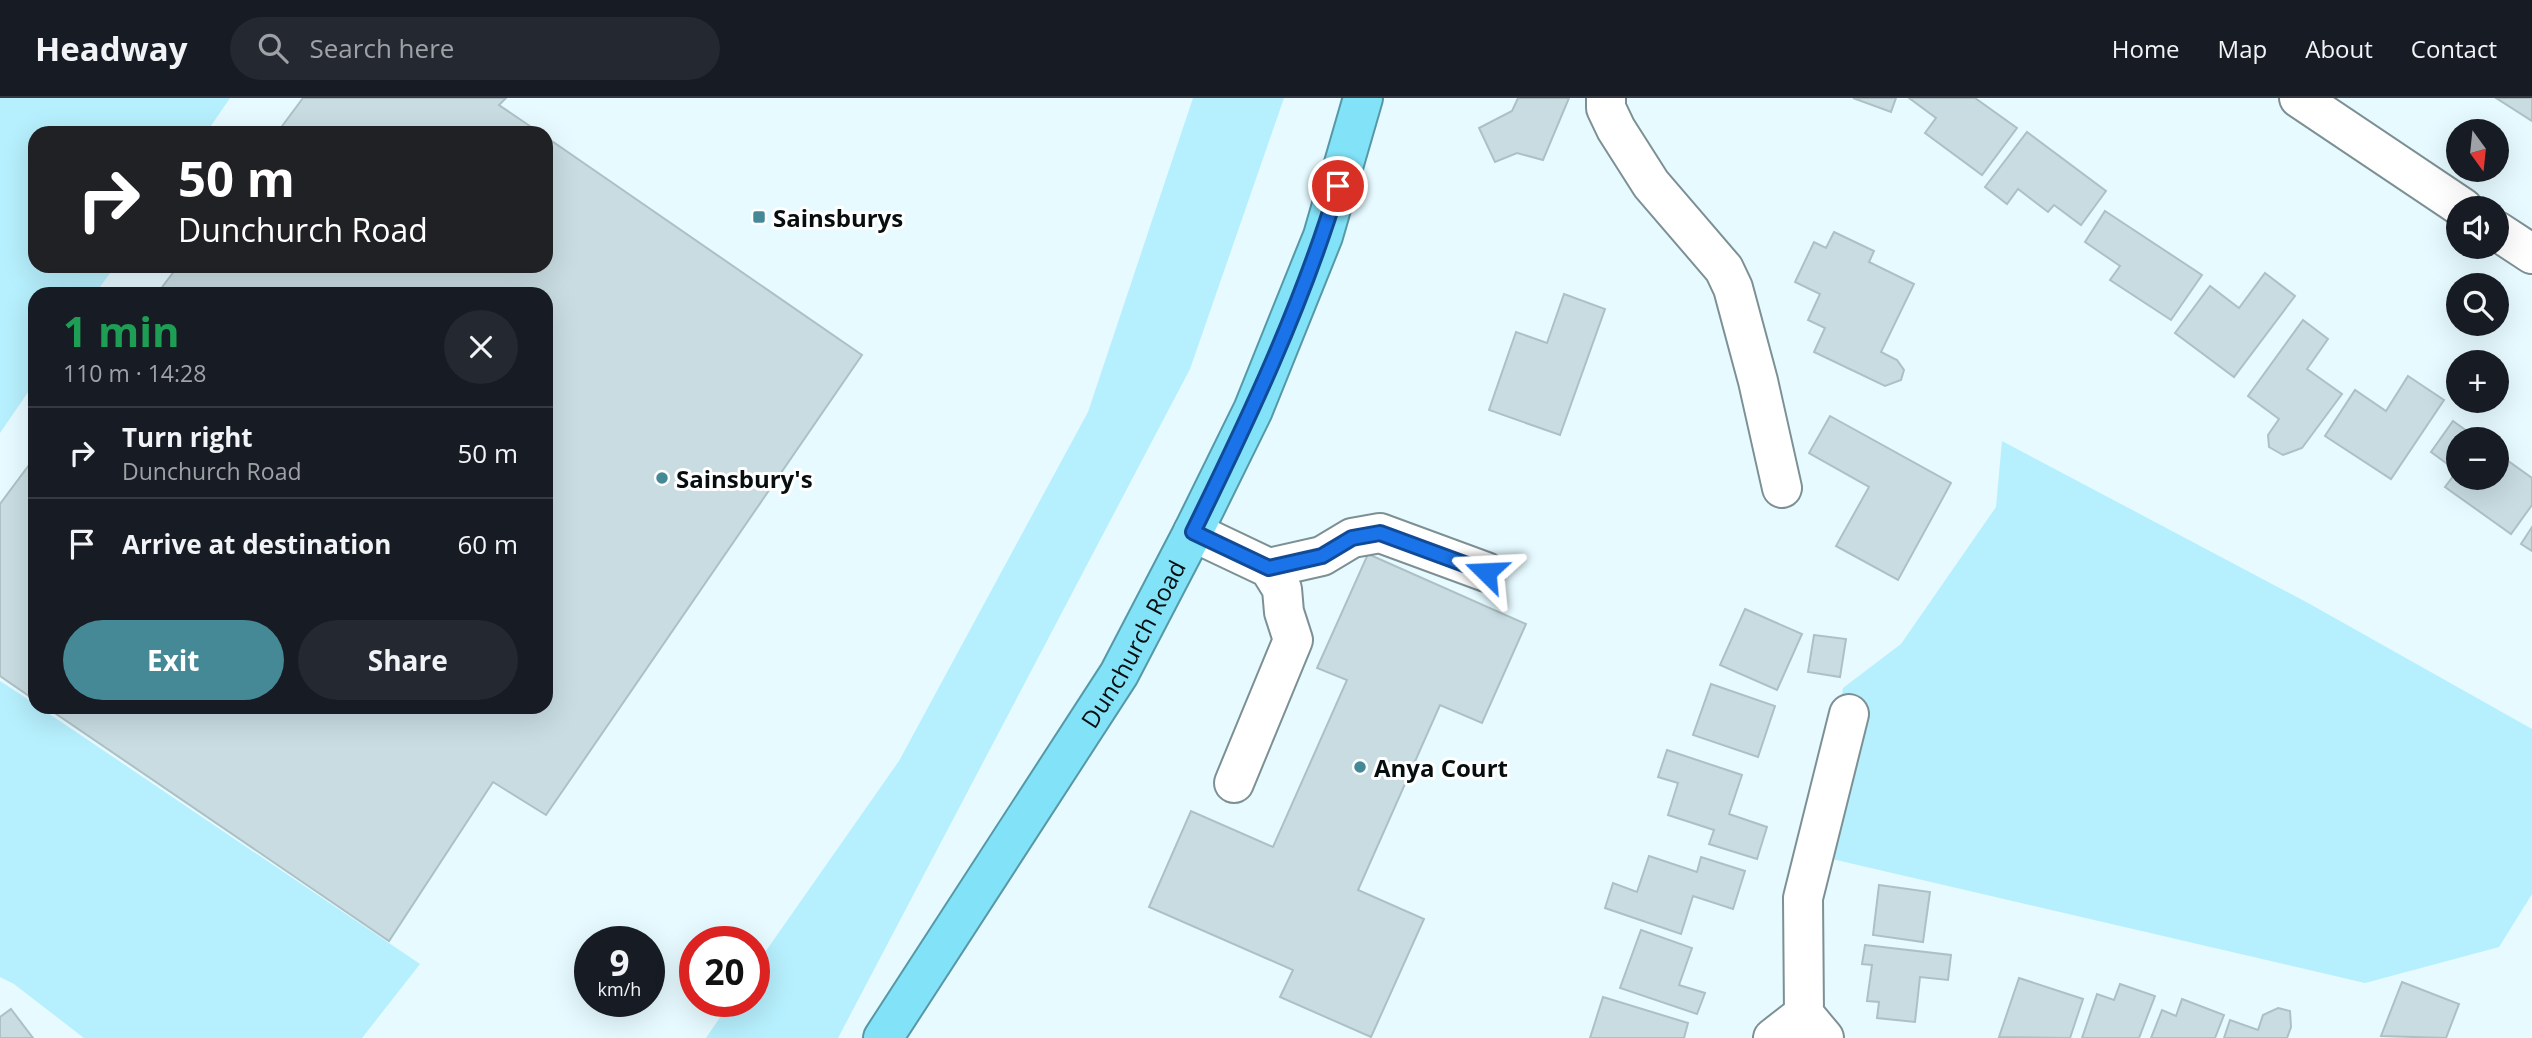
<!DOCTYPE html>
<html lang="en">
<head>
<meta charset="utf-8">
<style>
  body { margin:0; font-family:"Open Sans",sans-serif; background:#242831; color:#f1f3f6; height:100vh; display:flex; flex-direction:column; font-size:26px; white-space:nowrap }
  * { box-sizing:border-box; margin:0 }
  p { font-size:23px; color:#9ea1a6 }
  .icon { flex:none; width:38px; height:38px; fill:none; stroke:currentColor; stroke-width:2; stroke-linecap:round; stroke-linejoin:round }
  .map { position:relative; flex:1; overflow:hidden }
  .panel { position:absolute; left:28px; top:189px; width:525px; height:427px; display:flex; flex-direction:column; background:#171b24; border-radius:21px; box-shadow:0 7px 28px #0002 }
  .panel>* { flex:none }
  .guide { position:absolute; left:28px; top:28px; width:525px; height:147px; border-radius:21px; box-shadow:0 7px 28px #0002; background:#202124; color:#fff; overflow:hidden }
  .needle { width:46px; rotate:165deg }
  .controls { position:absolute; left:2446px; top:21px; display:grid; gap:14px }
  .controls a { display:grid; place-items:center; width:63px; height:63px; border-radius:50%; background:#171b24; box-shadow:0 7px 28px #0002; font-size:35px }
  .speed { position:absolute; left:574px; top:828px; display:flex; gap:14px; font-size:35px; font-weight:700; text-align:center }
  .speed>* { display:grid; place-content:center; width:91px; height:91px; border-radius:50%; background:#171b24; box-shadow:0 7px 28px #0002; line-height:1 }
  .speed small { font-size:18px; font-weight:400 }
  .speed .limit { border:10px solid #d22; background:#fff; color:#111 }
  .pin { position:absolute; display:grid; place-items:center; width:60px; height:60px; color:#fff; margin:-30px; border:4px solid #fff; border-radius:50%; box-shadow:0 2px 7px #0007 }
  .me { position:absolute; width:77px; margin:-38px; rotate:291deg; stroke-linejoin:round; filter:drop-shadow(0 0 5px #0008) }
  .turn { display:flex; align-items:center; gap:24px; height:147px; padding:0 35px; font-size:32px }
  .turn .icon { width:91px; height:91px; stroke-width:2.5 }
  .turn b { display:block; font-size:49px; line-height:60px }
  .round { display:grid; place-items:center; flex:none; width:74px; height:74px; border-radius:37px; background:#242831 }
  .overview { display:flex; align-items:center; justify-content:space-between; height:119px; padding:0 35px }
  h1 { font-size:42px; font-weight:700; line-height:52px; color:#1e9e55 }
  .action { display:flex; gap:14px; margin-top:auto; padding:14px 35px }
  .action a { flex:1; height:80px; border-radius:42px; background:#458997; color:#fff; font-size:28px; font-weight:700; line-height:80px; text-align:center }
  .action a+a { background:#242831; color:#f1f3f6 }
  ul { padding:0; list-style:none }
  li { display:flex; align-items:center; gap:21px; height:91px; padding:0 35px; border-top:2px solid #363941 }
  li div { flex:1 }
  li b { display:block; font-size:26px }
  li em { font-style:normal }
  header { display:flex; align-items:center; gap:42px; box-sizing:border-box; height:98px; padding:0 35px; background:#171b24; border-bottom:2px solid #363941 }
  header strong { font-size:33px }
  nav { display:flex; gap:38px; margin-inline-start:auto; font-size:24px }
  .search { width:490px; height:63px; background:#242831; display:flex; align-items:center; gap:18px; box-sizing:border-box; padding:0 24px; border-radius:38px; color:#9ea1a6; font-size:26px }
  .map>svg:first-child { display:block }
</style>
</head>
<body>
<header>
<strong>Headway</strong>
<div class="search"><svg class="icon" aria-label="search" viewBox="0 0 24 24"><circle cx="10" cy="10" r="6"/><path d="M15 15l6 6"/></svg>Search here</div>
<nav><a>Home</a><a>Map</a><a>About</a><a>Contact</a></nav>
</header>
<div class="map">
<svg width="2532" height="940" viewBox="0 0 2532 940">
  <rect width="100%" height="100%" fill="#e6faff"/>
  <g fill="#b6effd">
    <path d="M 0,0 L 230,0 L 206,35 L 35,35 L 35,168 L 115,168 L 95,196 L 35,196 L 35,284 L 0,335 Z"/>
    <path d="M 1193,0 L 1284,0 L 1190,271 L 838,940 L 706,940 L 731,903 L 754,903 L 754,870 L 899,663 L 1088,314 Z"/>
    <path d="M 2002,343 L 2308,505 L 2532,631 L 2532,796 L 2499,849 L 2365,885 L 1815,757 L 1843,590 L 1901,546 L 1996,409 Z"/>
    <path d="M 0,583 L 35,606 L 35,609 L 39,609 L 420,866 L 362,940 L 84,940 L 14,886 L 0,879 Z"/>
  </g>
  <g fill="#c8dce1" stroke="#adc1c5" stroke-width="2">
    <path d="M 303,0 L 506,0 L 499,7 L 540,35 L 277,35 Z"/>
    <path d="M 1518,0 L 1569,0 L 1543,62 L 1517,55 L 1495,64 L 1479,30 L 1512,13 Z"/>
    <path d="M 1853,0 L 1896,0 L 1891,14 Z"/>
    <path d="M 1909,0 L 1975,0 L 2017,30 L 1982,77 L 1925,35 L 1936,20 Z"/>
    <path d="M 2496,0 L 2532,0 L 2532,23 Z"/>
    <path d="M 2027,34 L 2106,93 L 2081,127 L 2054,107 L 2048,114 L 2018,91 L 2007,106 L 1985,89 Z"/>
    <path d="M 546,39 L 862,257 L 546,717 L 493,684 L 389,843 L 46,609 L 546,609 L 546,196 L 157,196 L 178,168 L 546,168 Z"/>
    <path d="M 2105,113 L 2202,177 L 2171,222 L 2110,182 L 2120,168 L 2085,144 Z"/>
    <path d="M 1834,134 L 1874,153 L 1869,164 L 1914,186 L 1881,254 L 1897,262 L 1904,272 L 1901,282 L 1885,288 L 1814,254 L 1825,230 L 1808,222 L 1820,196 L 1795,184 L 1814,144 L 1826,150 Z"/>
    <path d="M 2265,175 L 2295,198 L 2234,279 L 2175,235 L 2210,188 L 2239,210 Z"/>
    <path d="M 1564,196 L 1605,211 L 1560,337 L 1489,312 L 1516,234 L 1547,245 Z"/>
    <path d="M 2303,222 L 2328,241 L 2307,271 L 2342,296 L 2302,350 L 2283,357 L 2269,349 L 2268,337 L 2279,321 L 2248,298 Z"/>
    <path d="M 2408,278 L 2444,302 L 2391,381 L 2325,338 L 2355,292 L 2386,313 Z"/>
    <path d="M 1830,318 L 1951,385 L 1898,482 L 1836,448 L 1869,389 L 1809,355 Z"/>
    <path d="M 2453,323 L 2478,341 L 2459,341 L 2459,380 L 2497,380 L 2497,355 L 2532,380 L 2532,407 L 2511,436 L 2445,389 L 2457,373 L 2431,354 Z"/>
    <path d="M 35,359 L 35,602 L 0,578 L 0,406 Z"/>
    <path d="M 2532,429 L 2532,453 L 2521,446 Z"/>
    <path d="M 1368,456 L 1526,526 L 1482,625 L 1440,607 L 1358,792 L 1424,821 L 1371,939 L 1280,899 L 1293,872 L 1149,809 L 1191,713 L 1273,749 L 1347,582 L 1317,570 Z"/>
    <path d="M 1745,511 L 1802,536 L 1777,592 L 1720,567 Z"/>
    <path d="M 1814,537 L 1846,541 L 1840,579 L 1808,574 Z"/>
    <path d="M 1711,586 L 1775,608 L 1758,659 L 1693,637 Z"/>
    <path d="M 1667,652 L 1742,677 L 1729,716 L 1767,729 L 1757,761 L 1709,746 L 1714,732 L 1668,717 L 1678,685 L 1658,679 Z"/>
    <path d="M 1649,758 L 1697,774 L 1701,759 L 1745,773 L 1733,811 L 1693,798 L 1681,836 L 1605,810 L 1613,785 L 1637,794 Z"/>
    <path d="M 1879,787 L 1930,794 L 1923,844 L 1873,837 Z"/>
    <path d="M 1641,832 L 1692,850 L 1679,887 L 1705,895 L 1697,916 L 1620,890 Z"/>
    <path d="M 1865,847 L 1951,857 L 1948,882 L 1920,879 L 1915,924 L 1877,920 L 1879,904 L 1867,903 L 1872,867 L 1862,866 Z"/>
    <path d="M 2019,880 L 2083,901 L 2070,940 L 1999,939 Z"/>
    <path d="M 2402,884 L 2459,906 L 2446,940 L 2381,938 Z"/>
    <path d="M 2120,886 L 2155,898 L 2139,940 L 2082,940 L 2097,896 L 2114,902 Z"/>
    <path d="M 1603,899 L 1688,925 L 1684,940 L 1590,940 Z"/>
    <path d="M 2182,901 L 2224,917 L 2215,940 L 2151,940 L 2162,912 L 2176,918 Z"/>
    <path d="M 2278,910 L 2290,913 L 2291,929 L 2287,940 L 2224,940 L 2230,922 L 2258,932 L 2263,917 Z"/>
    <path d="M 11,911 L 33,940 L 0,940 L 0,919 Z"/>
  </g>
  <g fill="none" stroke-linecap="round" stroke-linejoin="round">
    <defs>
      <g id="minor">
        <path d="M 1606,0 L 1606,10 L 1616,31 L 1651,86 L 1724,171 L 1733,190 L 1758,283 L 1782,390"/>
        <path d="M 2299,0 L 2463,110"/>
        <path d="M 2497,133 L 2532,156"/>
        <path d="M 1193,434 L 1269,470 L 1282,491 L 1284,514 L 1293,542 L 1234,685"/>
        <path d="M 1269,470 L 1322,458 L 1352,440 L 1380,435 L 1486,474"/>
        <path d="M 1773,940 L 1804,916"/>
        <path d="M 1824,940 L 1804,916 L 1803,800 L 1849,616"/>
      </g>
      <g id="highway">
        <path id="s1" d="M 883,940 L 1119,576 L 1193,434 L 1253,312 L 1323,138 L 1363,0"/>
      </g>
    </defs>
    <use href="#minor" stroke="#7d9094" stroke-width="42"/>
    <use href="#highway" stroke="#5798a6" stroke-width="42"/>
    <use href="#minor" stroke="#fff" stroke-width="38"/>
    <use href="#highway" stroke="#82e2f7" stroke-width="38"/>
  </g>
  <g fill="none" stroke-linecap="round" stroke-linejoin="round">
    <defs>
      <path id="route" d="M 1338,88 C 1302,208 1248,322 1193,434 L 1269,470 L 1322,458 L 1352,440 L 1380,435 L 1486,474"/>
    </defs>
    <use href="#route" stroke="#114b97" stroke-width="18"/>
    <use href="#route" stroke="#1a73e8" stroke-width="12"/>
  </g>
  <g fill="#458997" stroke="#fff" stroke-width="2.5">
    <rect x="752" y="112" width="14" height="14" rx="3.5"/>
    <circle cx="662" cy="380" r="7"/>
    <circle cx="1360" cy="669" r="7"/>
  </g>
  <g text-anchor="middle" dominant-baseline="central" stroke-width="6" stroke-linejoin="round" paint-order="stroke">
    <g font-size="24" font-weight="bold" fill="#070e10" stroke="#fff" text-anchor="start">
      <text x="773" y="119">Sainsburys</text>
      <text x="676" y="380">Sainsbury's</text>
      <text x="1374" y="669">Anya Court</text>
    </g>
    <g font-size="24" fill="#070e10" stroke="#fff">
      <text stroke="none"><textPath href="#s1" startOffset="467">Dunchurch Road</textPath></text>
    </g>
  </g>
</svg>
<div class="controls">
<a><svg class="needle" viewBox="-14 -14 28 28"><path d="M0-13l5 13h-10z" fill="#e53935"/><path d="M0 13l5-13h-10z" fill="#9ea1a6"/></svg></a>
<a><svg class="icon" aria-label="sound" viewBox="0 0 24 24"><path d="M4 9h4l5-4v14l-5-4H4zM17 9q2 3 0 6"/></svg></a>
<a><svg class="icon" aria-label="search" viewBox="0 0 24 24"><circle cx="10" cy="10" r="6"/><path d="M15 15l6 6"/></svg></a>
<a>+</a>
<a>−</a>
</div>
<div class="speed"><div>9<small>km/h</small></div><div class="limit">20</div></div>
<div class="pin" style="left:1338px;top:88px;background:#d93025"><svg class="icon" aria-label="arrive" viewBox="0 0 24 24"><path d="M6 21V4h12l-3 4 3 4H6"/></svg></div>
<svg class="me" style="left:1486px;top:474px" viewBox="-20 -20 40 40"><path d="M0-17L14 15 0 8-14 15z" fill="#1a73e8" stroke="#fff" stroke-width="4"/></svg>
<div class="guide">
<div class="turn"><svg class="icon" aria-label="right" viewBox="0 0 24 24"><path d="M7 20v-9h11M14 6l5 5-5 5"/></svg><div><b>50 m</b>Dunchurch Road</div></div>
</div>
<section class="panel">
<div class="overview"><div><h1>1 min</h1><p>110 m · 14:28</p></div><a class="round"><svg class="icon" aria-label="close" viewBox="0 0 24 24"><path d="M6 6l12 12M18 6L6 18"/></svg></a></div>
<ul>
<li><svg class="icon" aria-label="right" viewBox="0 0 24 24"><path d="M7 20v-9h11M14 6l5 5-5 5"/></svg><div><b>Turn right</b><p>Dunchurch Road</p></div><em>50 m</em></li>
<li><svg class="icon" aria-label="arrive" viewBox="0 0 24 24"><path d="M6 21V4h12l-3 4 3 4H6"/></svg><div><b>Arrive at destination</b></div><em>60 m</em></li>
</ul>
<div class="action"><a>Exit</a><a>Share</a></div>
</section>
</div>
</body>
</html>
